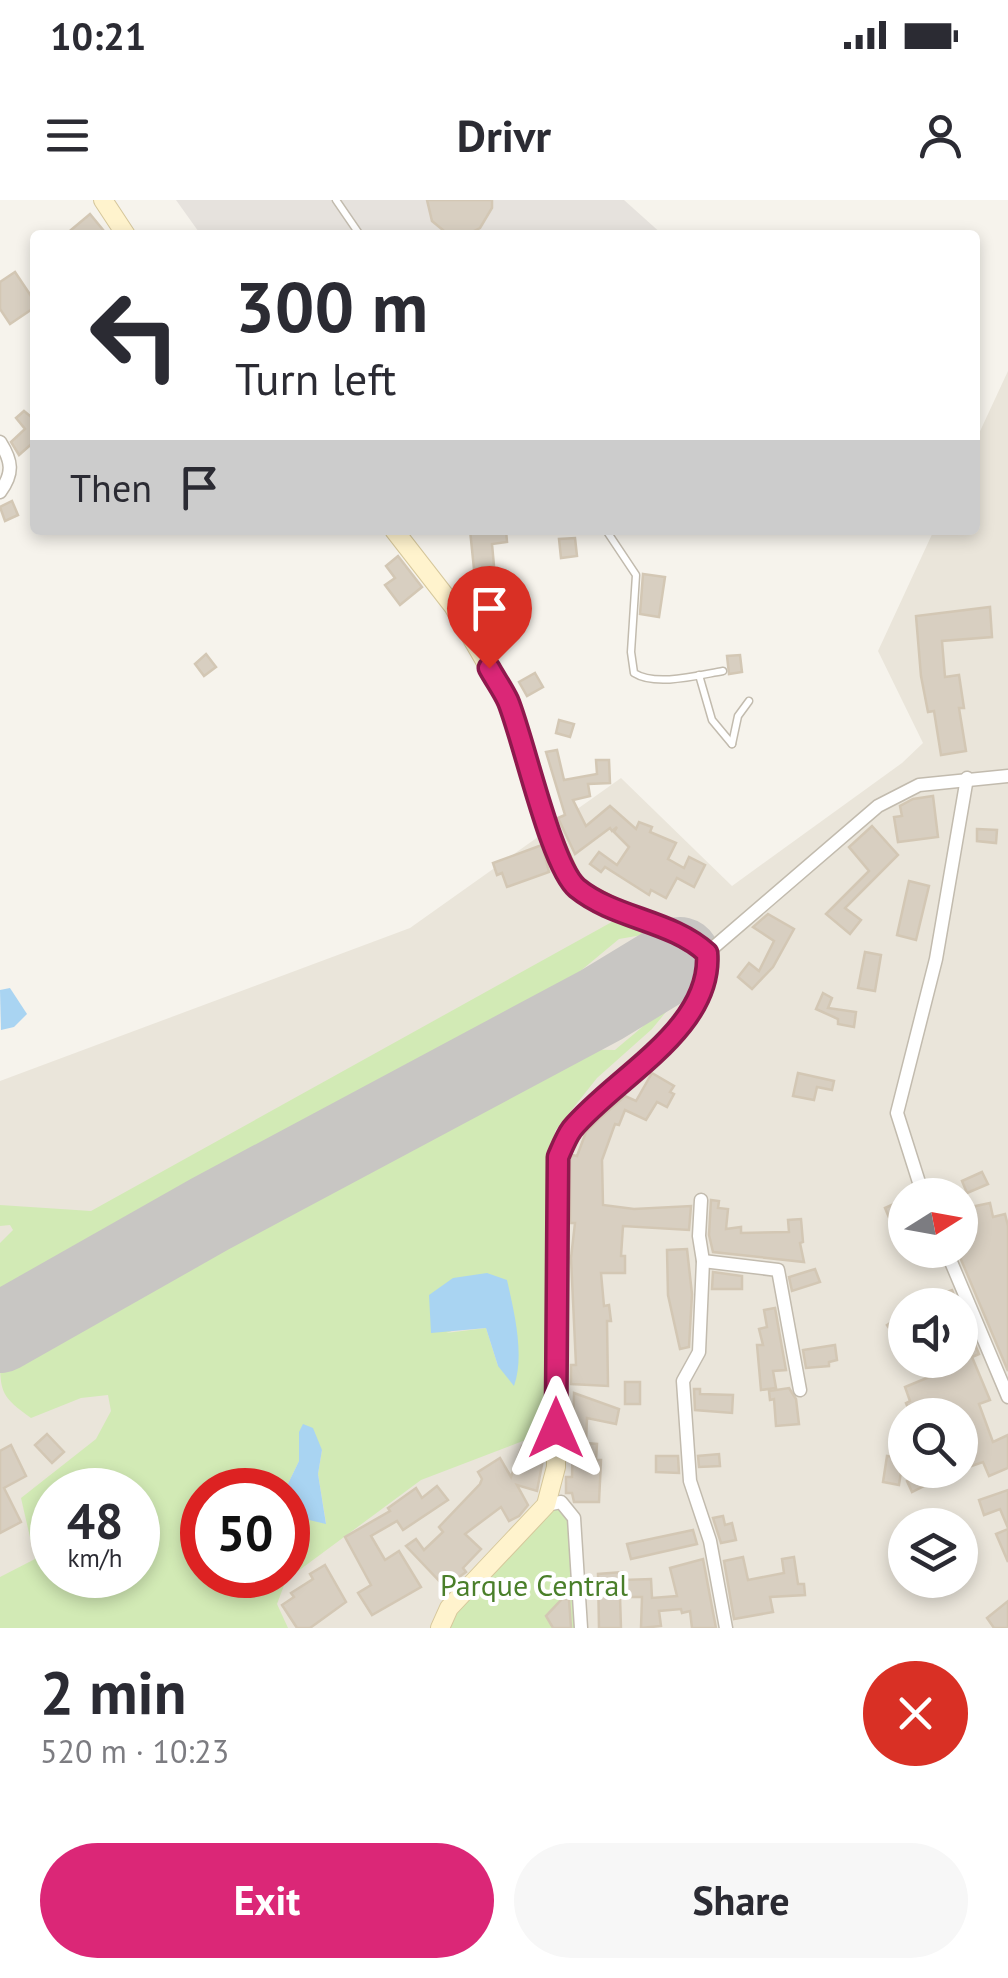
<!DOCTYPE html>
<html lang="en">
<head>
<meta charset="utf-8">
<style>
  body { margin:0; font-family:"PT Sans",sans-serif; background:#f7f7f7; color:#2b2b33; height:100vh; display:flex; flex-direction:column; font-size:38px; white-space:nowrap }
  * { box-sizing:border-box; margin:0 }
  p { font-size:32px; color:#7c7c81 }
  .icon { flex:none; width:55px; height:55px; fill:none; stroke:currentColor; stroke-width:2; stroke-linecap:round; stroke-linejoin:round }
  .map { position:relative; height:1428px; overflow:hidden }
  .drawer { display:flex; flex-direction:column; background:#fff; flex:1 }
  .drawer>* { flex:none }
  .guide { position:absolute; left:30px; top:30px; width:950px; height:305px; border-radius:10px; box-shadow:0 5px 15px #0003; background:#fff; color:#2b2b33; overflow:hidden }
  .needle { width:65px; rotate:79deg }
  .tools { position:absolute; left:888px; top:978px; display:grid; gap:20px }
  .tools a { display:grid; place-items:center; width:90px; height:90px; border-radius:50%; background:#fff; box-shadow:0 5px 15px #0003; font-size:50px }
  .speed { position:absolute; left:30px; top:1268px; display:flex; gap:20px; font-size:50px; font-weight:700; text-align:center }
  .speed>* { display:grid; place-content:center; width:130px; height:130px; border-radius:50%; background:#fff; box-shadow:0 5px 15px #0003; line-height:1 }
  .speed small { font-size:25px; font-weight:400 }
  .speed .limit { border:15px solid #d22; background:#fff; color:#111 }
  .pin { position:absolute; display:grid; place-items:center; width:85px; height:85px; color:#fff; margin:-102px -42px; border-radius:50% 50% 50% 0; rotate:-45deg; box-shadow:0 0 10px #0007 }
  .pin .icon { rotate:45deg }
  .me { position:absolute; width:110px; margin:-55px; rotate:0deg; stroke-linejoin:round; filter:drop-shadow(0 0 8px #0008) }
  .turn { display:flex; align-items:center; gap:35px; height:210px; padding:0 40px; font-size:45px }
  .turn .icon { width:130px; height:130px; stroke-width:2.5 }
  .turn b { display:block; font-size:70px; line-height:85px }
  .then { display:flex; align-items:center; height:95px; padding:0 40px; background:#0003; gap:20px; font-size:38px }
  .round { display:grid; place-items:center; flex:none; width:105px; height:105px; border-radius:52px; background:#f7f7f7 }
  .headline { display:flex; align-items:center; justify-content:space-between; height:170px; padding:0 40px }
  h1 { font-size:60px; font-weight:700; line-height:75px }
  .button { display:flex; gap:20px; margin-top:auto; padding:20px 40px }
  .button a { flex:1; height:115px; border-radius:60px; background:#db2777; color:#fff; font-size:40px; font-weight:700; line-height:115px; text-align:center }
  .button a+a { background:#f7f7f7; color:#2b2b33 }
  .status { display:flex; justify-content:space-between; align-items:center; height:70px; padding:0 50px; background:#fff; direction:ltr }
  .status svg { height:28px; fill:currentColor }
  header { display:flex; justify-content:space-between; align-items:center; height:130px; padding:0 40px; background:#fff; font-size:45px; font-weight:700 }
  .map>svg:first-child { display:block }
</style>
</head>
<body>
<div class="status"><b>10:21</b><svg viewBox="0 0 49 12"><path d="M0 12V9h3v3zM5 12V6h3v6zM10 12V3h3v9zM15 12V0h3v12zM26 1h20v11H26zM47 4h2v5h-2z"/></svg></div>
<header><svg class="icon" aria-label="menu" viewBox="0 0 24 24"><path d="M4 6h16M4 12h16M4 18h16"/></svg>Drivr<svg class="icon" aria-label="person" viewBox="0 0 24 24"><circle cx="12" cy="8" r="4"/><path d="M4 21q1-7 8-7t8 7"/></svg></header>
<div class="map">
<svg width="1008" height="1428" viewBox="0 0 1008 1428">
  <rect width="100%" height="100%" fill="#f6f3ec"/>
  <path fill="#eae5da" fill-rule="evenodd" d="M 1008,171 L 1008,1428 L 0,1428 L 0,881 L 410,728 L 621,578 L 732,686 L 902,563 L 923,543 L 878,451 L 934,330 L 975,330 L 975,242 ZM 905,995 L 960,995 L 960,1050 L 905,1050 ZM 905,1105 L 960,1105 L 960,1160 L 905,1160 ZM 905,1215 L 960,1215 L 960,1270 L 905,1270 ZM 52,1290 L 138,1290 L 138,1375 L 52,1375 ZM 202,1290 L 288,1290 L 288,1375 L 202,1375 ZM 905,1325 L 960,1325 L 960,1380 L 905,1380 Z"/>
  <path fill="#e6e2dd" d="M 176,0 L 624,0 L 663,35 L 201,35 Z"/>
  <g fill="#d2eab5" fill-rule="evenodd">
    <path d="M 619,718 L 682,740 L 689,756 L 687,779 L 675,801 L 652,829 L 597,878 L 555,931 L 544,1218 L 541,1234 L 421,1280 L 286,1380 L 277,1404 L 288,1428 L 0,1428 L 0,1377 L 35,1359 L 21,1298 L 96,1239 L 111,1211 L 108,1195 L 81,1198 L 31,1218 C 2,1197 0,1193 0,1158 L 559,849 L 615,850 C 647,822 691,794 682,747 L 642,735 L 619,739 L 531,812 L 0,1107 L 0,1101 L 5,1098 L 0,1088 L 0,1043 L 13,1030 L 10,1025 L 0,1026 L 0,1005 L 91,1011 ZM 513,1110 L 498,1166 L 486,1128 L 446,1133 ZM 299,1232 L 322,1250 L 318,1274 L 326,1323 L 288,1315 L 288,1375 L 202,1375 L 202,1290 L 285,1290 L 299,1261 ZM 52,1290 L 138,1290 L 138,1375 L 52,1375 Z"/>
    <path d="M 561,1302 L 574,1318 L 581,1428 L 440,1428 Z"/>
  </g>
  <g fill="#a9d4f2">
    <path d="M 10,788 L 27,814 L 14,827 L 1,830 L 0,790 Z"/>
    <path d="M 487,1073 L 507,1080 C 514,1111 525,1155 514,1186 L 498,1166 L 486,1128 L 431,1133 L 429,1095 L 453,1078 Z"/>
    <path d="M 303,1224 L 313,1228 L 322,1250 L 318,1274 L 326,1324 L 288,1315 L 288,1290 L 285,1290 L 299,1261 L 299,1232 Z"/>
  </g>
  <g fill="none" stroke-linecap="round" stroke-linejoin="round">
    <path stroke="#c8c6c3" stroke-width="80" d="M 0,1133 L 210,1014 L 601,805 L 680,757"/>
  </g>
  <g fill="#d8cfc1" stroke="#d3c7b4" stroke-width="2.5">
    <path d="M 427,0 L 492,0 L 492,8 L 480,28 L 466,35 L 454,35 L 444,31 L 432,21 Z"/>
    <path d="M 90,14 L 104,31 L 99,35 L 65,35 Z"/>
    <path d="M 15,72 L 35,102 L 35,107 L 10,124 L 0,109 L 0,82 Z"/>
    <path d="M 24,211 L 35,220 L 35,241 L 19,255 L 11,242 L 25,229 L 16,218 Z"/>
    <path d="M 12,301 L 18,315 L 5,321 L 0,307 Z"/>
    <path d="M 470,330 L 506,330 L 507,342 L 492,344 L 494,366 L 474,369 Z"/>
    <path d="M 575,338 L 577,356 L 561,358 L 559,339 Z"/>
    <path d="M 398,356 L 422,387 L 400,405 L 385,385 L 395,378 L 386,366 Z"/>
    <path d="M 643,374 L 665,377 L 659,417 L 640,414 Z"/>
    <path d="M 990,407 L 992,437 L 942,441 L 945,477 L 959,475 L 964,508 L 959,508 L 966,551 L 941,555 L 934,511 L 928,512 L 921,476 L 916,416 Z"/>
    <path d="M 206,454 L 216,467 L 204,476 L 195,464 Z"/>
    <path d="M 740,455 L 742,472 L 729,474 L 727,456 Z"/>
    <path d="M 535,473 L 543,487 L 527,496 L 519,482 Z"/>
    <path d="M 559,520 L 574,524 L 570,537 L 556,533 Z"/>
    <path d="M 557,550 L 564,580 L 597,574 L 596,560 L 609,560 L 610,583 L 588,584 L 590,596 L 573,600 L 586,626 L 610,606 L 636,629 L 639,622 L 652,627 L 650,632 L 676,643 L 668,659 L 684,668 L 689,657 L 705,665 L 694,687 L 677,678 L 666,698 L 651,690 L 649,695 L 605,667 L 601,672 L 590,664 L 599,652 L 617,665 L 629,647 L 614,632 L 617,627 L 612,631 L 610,628 L 575,654 L 558,618 L 565,615 L 546,552 Z"/>
    <path d="M 933,596 L 938,637 L 898,642 L 894,617 L 902,616 L 900,606 L 913,599 Z"/>
    <path d="M 872,626 L 898,655 L 845,708 L 861,720 L 850,734 L 826,714 L 869,671 L 849,647 Z"/>
    <path d="M 977,629 L 997,630 L 996,643 L 977,641 Z"/>
    <path d="M 542,645 L 549,672 L 507,687 L 502,673 L 497,675 L 493,663 Z"/>
    <path d="M 909,681 L 929,686 L 916,740 L 897,735 Z"/>
    <path d="M 768,714 L 794,729 L 773,767 L 752,789 L 738,777 L 749,763 L 759,771 L 774,741 L 753,727 Z"/>
    <path d="M 865,752 L 881,755 L 875,791 L 858,788 Z"/>
    <path d="M 823,793 L 832,798 L 828,808 L 856,812 L 854,827 L 838,824 L 838,819 L 816,809 Z"/>
    <path d="M 652,873 L 674,886 L 670,892 L 674,894 L 667,907 L 657,902 L 646,920 L 625,910 L 619,925 L 615,924 L 602,960 L 603,1005 L 634,1009 L 691,1006 L 689,1030 L 623,1026 L 621,1056 L 625,1056 L 625,1073 L 601,1073 L 604,1106 L 609,1105 L 611,1121 L 607,1121 L 608,1186 L 571,1184 L 571,1165 L 576,1165 L 571,1058 L 575,1023 L 570,1023 L 570,960 L 572,955 L 577,956 L 586,932 L 599,919 L 625,896 L 636,901 Z"/>
    <path d="M 798,873 L 834,881 L 832,890 L 817,887 L 814,900 L 793,896 Z"/>
    <path d="M 982,972 L 988,984 L 967,993 L 962,981 Z"/>
    <path d="M 905,999 L 905,1027 L 895,1032 L 885,1008 Z"/>
    <path d="M 711,1000 L 719,1001 L 718,1008 L 728,1009 L 726,1029 L 741,1027 L 741,1033 L 789,1032 L 788,1020 L 801,1019 L 803,1042 L 800,1043 L 804,1062 L 713,1052 L 709,1035 Z"/>
    <path d="M 990,1003 L 993,1017 L 1005,1014 L 1008,1026 L 1008,1171 L 957,1050 L 960,1050 L 960,1013 L 967,1012 L 966,1008 Z"/>
    <path d="M 687,1049 L 692,1094 L 689,1147 L 680,1149 L 668,1095 L 667,1050 Z"/>
    <path d="M 815,1069 L 820,1082 L 792,1091 L 789,1077 Z"/>
    <path d="M 713,1072 L 742,1076 L 742,1089 L 712,1089 Z"/>
    <path d="M 952,1090 L 958,1105 L 915,1105 L 915,1104 Z"/>
    <path d="M 775,1108 L 786,1170 L 773,1171 L 776,1188 L 761,1190 L 757,1145 L 763,1145 L 759,1129 L 767,1127 L 764,1110 Z"/>
    <path d="M 960,1109 L 979,1154 L 972,1157 L 990,1200 L 979,1204 L 993,1242 L 1008,1235 L 1008,1268 L 989,1276 L 983,1262 L 960,1270 L 960,1215 L 911,1215 L 906,1203 L 910,1201 L 905,1187 L 939,1173 L 934,1160 L 960,1160 Z"/>
    <path d="M 899,1117 L 905,1125 L 899,1128 L 904,1150 L 887,1125 Z"/>
    <path d="M 835,1145 L 837,1160 L 829,1162 L 829,1166 L 806,1168 L 803,1150 Z"/>
    <rect x="625" y="1182" width="15" height="22"/>
    <path d="M 789,1188 L 796,1199 L 799,1224 L 776,1226 L 774,1199 L 770,1200 L 769,1191 Z"/>
    <path d="M 694,1189 L 700,1189 L 700,1194 L 733,1195 L 732,1213 L 695,1210 Z"/>
    <path d="M 574,1193 L 619,1209 L 616,1224 L 587,1218 L 586,1243 L 597,1244 L 596,1260 L 601,1260 L 599,1302 L 574,1302 L 572,1293 L 566,1293 L 566,1277 L 572,1277 Z"/>
    <path d="M 47,1234 L 64,1252 L 52,1263 L 35,1245 Z"/>
    <path d="M 11,1245 L 26,1276 L 4,1288 L 21,1322 L 0,1333 L 0,1251 Z"/>
    <path d="M 522,1246 L 544,1254 L 537,1291 L 517,1285 L 528,1305 L 519,1316 L 509,1321 L 501,1307 L 465,1334 L 481,1349 L 463,1368 L 466,1372 L 445,1387 L 406,1346 L 416,1339 L 424,1350 L 443,1332 L 439,1327 L 480,1284 L 482,1279 L 478,1272 L 500,1258 L 511,1277 Z"/>
    <path d="M 719,1254 L 720,1266 L 699,1267 L 698,1256 Z"/>
    <path d="M 656,1256 L 678,1256 L 679,1273 L 656,1272 Z"/>
    <path d="M 887,1256 L 903,1258 L 899,1285 L 883,1282 Z"/>
    <path d="M 930,1270 L 956,1270 L 912,1292 L 907,1281 Z"/>
    <path d="M 437,1286 L 448,1300 L 403,1330 L 397,1321 L 371,1336 L 385,1360 L 399,1351 L 421,1387 L 372,1415 L 358,1393 L 371,1385 L 345,1337 L 390,1311 L 388,1308 L 416,1288 L 422,1298 Z"/>
    <path d="M 1008,1290 L 1008,1328 L 1000,1309 L 984,1315 L 979,1300 Z"/>
    <path d="M 723,1316 L 725,1325 L 732,1323 L 736,1340 L 721,1343 L 713,1318 Z"/>
    <path d="M 1008,1329 L 1008,1362 L 996,1334 Z"/>
    <path d="M 693,1330 L 697,1344 L 631,1359 L 627,1344 Z"/>
    <path d="M 743,1357 L 748,1380 L 784,1373 L 782,1359 L 794,1357 L 798,1384 L 804,1384 L 805,1395 L 770,1397 L 773,1412 L 734,1419 L 724,1361 Z"/>
    <path d="M 703,1359 L 716,1428 L 692,1428 L 690,1411 L 682,1413 L 681,1409 L 659,1411 L 661,1426 L 641,1428 L 642,1397 L 620,1397 L 621,1428 L 599,1428 L 598,1374 L 622,1372 L 623,1380 L 651,1379 L 652,1398 L 677,1396 L 670,1368 Z"/>
    <path d="M 325,1365 L 346,1402 L 310,1428 L 297,1428 L 282,1405 L 294,1397 L 291,1393 L 313,1379 L 310,1374 Z"/>
    <path d="M 562,1399 L 569,1399 L 571,1428 L 553,1428 L 546,1416 Z"/>
    <path d="M 1008,1401 L 1008,1428 L 994,1428 L 987,1418 Z"/>
  </g>
  <g fill="none" stroke-linecap="round" stroke-linejoin="round">
    <defs>
      <g id="lane">
        <path d="M 336,0 L 360,35"/>
        <path d="M 606,330 L 636,375 L 631,452 L 634,473 C 656,487 699,475 723,471"/>
        <path d="M 699,475 L 712,520 L 732,544"/>
        <path d="M 732,544 L 738,516 L 749,501"/>
      </g>
      <g id="street">
        <path d="M 0,242 C 12,261 14,273 0,292"/>
        <path d="M 707,753 L 878,606 L 919,585 L 1008,576"/>
        <path d="M 923,995 L 897,913 L 936,759 L 967,578"/>
        <path d="M 701,1000 L 699,1036 L 703,1061 L 699,1152 L 683,1181 L 690,1281 L 710,1341 L 726,1428"/>
        <path d="M 946,1050 L 1008,1197"/>
        <path d="M 703,1061 L 778,1070 L 800,1190"/>
        <path d="M 546,1305 L 561,1302 L 574,1318 L 581,1428"/>
      </g>
      <g id="secondary">
        <path d="M 103,0 L 126,35"/>
        <path d="M 394,330 L 453,406 L 507,499 L 548,627 L 575,687 L 639,720 L 691,738 L 707,753 C 713,830 616,877 572,929 C 566,937 562,948 558,957 L 556,1267 L 546,1305 L 449,1408 L 440,1428"/>
      </g>
    </defs>
    <use href="#lane" stroke="#c2bbae" stroke-width="9"/>
    <use href="#street" stroke="#c2bbae" stroke-width="15"/>
    <use href="#secondary" stroke="#d6c79b" stroke-width="20"/>
    <use href="#lane" stroke="#fff" stroke-width="6"/>
    <use href="#street" stroke="#fff" stroke-width="12"/>
    <use href="#secondary" stroke="#fff3cd" stroke-width="18"/>
  </g>
  <g fill="none" stroke-linecap="round" stroke-linejoin="round">
    <defs>
      <path id="route" d="M 489,468 C 495,479 503,490 508,501 C 524,540 551,666 577,688 C 615,719 671,720 707,753 C 713,829 615,877 572,929 C 566,937 562,948 558,957 L 556,1228"/>
    </defs>
    <use href="#route" stroke="#8e194d" stroke-width="25"/>
    <use href="#route" stroke="#db2777" stroke-width="18"/>
  </g>
  <g text-anchor="middle" dominant-baseline="central" stroke-width="8" stroke-linejoin="round" paint-order="stroke">
    <g font-size="30" fill="#4a7f2a" stroke="#fff">
      <text x="534" y="1384">Parque Central</text>
    </g>
  </g>
</svg>
<div class="tools">
<a><svg class="needle" viewBox="-14 -14 28 28"><path d="M0-13l5 13h-10z" fill="#e53935"/><path d="M0 13l5-13h-10z" fill="#7c7c81"/></svg></a>
<a><svg class="icon" aria-label="sound" viewBox="0 0 24 24"><path d="M4 9h4l5-4v14l-5-4H4zM17 9q2 3 0 6"/></svg></a>
<a><svg class="icon" aria-label="search" viewBox="0 0 24 24"><circle cx="10" cy="10" r="6"/><path d="M15 15l6 6"/></svg></a>
<a><svg class="icon" aria-label="layers" viewBox="0 0 24 24"><path d="M12 4l9 5-9 5-9-5zM3 14l9 5 9-5"/></svg></a>
</div>
<div class="speed"><div>48<small>km/h</small></div><div class="limit">50</div></div>
<div class="pin" style="left:489px;top:468px;background:#d93025"><svg class="icon" aria-label="arrive" viewBox="0 0 24 24"><path d="M6 21V4h12l-3 4 3 4H6"/></svg></div>
<svg class="me" style="left:556px;top:1228px" viewBox="-20 -20 40 40"><path d="M0-17L14 15 0 8-14 15z" fill="#db2777" stroke="#fff" stroke-width="4"/></svg>
<div class="guide">
<div class="turn"><svg class="icon" aria-label="left" viewBox="0 0 24 24"><path d="M17 20v-9H6M10 6l-5 5 5 5"/></svg><div><b>300 m</b>Turn left</div></div>
<div class="then">Then<svg class="icon" aria-label="arrive" viewBox="0 0 24 24"><path d="M6 21V4h12l-3 4 3 4H6"/></svg></div>
</div>
</div>
<section class="drawer">
<div class="headline"><div><h1>2 min</h1><p>520 m · 10:23</p></div><a class="round" style="background:#d93025;color:#fff"><svg class="icon" aria-label="close" viewBox="0 0 24 24"><path d="M6 6l12 12M18 6L6 18"/></svg></a></div>
<div class="button"><a>Exit</a><a>Share</a></div>
</section>
</body>
</html>
